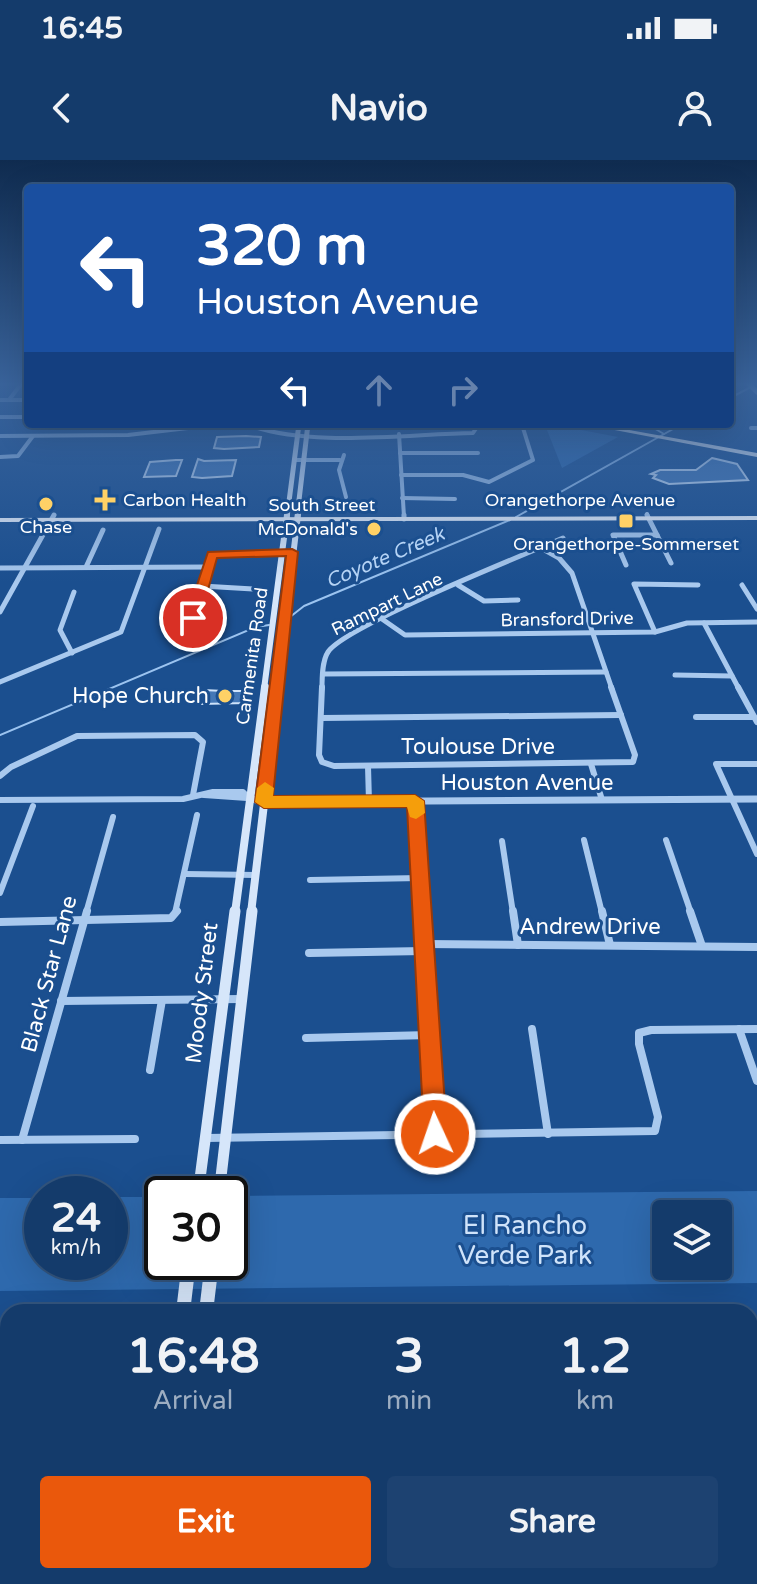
<!DOCTYPE html>
<html lang="en">
<head>
<meta charset="utf-8">
<style>
  body { margin:0; font-family:"Varela Round",sans-serif; background:#1d4271; color:#f1f3f6; height:100vh; display:flex; flex-direction:column; font-size:30px; white-space:nowrap }
  * { box-sizing:border-box; margin:0 }
  p { font-size:26px; color:#9dadc1 }
  .icon { flex:none; width:44px; height:44px; fill:none; stroke:currentColor; stroke-width:2; stroke-linecap:round; stroke-linejoin:round }
  .map { position:relative; flex:1; overflow:hidden }
  .panel { position:absolute; left:0px; top:1144px; width:758px; height:280px; display:flex; flex-direction:column; background:#143b6b; border-radius:24px 24px 0 0; box-shadow:0 8px 32px #0002,0 0 0 2px #33557e }
  .panel>* { flex:none }
  .hud { position:absolute; left:24px; top:24px; width:710px; height:244px; border-radius:8px; box-shadow:0 8px 32px #0002,0 0 0 2px #33557e; background:#1a4fa0; color:#fff; overflow:hidden }
  .fabs { position:absolute; left:652px; top:1040px; display:grid; gap:16px }
  .fabs a { display:grid; place-items:center; width:80px; height:80px; border-radius:8px; background:#143b6b; box-shadow:0 8px 32px #0002,0 0 0 2px #33557e; font-size:40px }
  .speed { position:absolute; left:24px; top:1016px; display:flex; gap:16px; font-size:40px; font-weight:700; text-align:center }
  .speed>* { display:grid; place-content:center; width:104px; height:104px; border-radius:50%; background:#143b6b; box-shadow:0 8px 32px #0002,0 0 0 2px #33557e; line-height:1 }
  .speed small { font-size:20px; font-weight:400 }
  .speed .limit { border:4px solid #111; border-radius:12px; background:#fff; color:#111 }
  .pin { position:absolute; display:grid; place-items:center; width:68px; height:68px; color:#fff; margin:-34px; border:4px solid #fff; border-radius:50%; box-shadow:0 2px 8px #0007 }
  .me { position:absolute; width:88px; margin:-44px; rotate:357deg; stroke-linejoin:round; filter:drop-shadow(0 0 6px #0008) }
  .turn { display:flex; align-items:center; gap:28px; height:168px; padding:0 40px; font-size:36px }
  .turn .icon { width:104px; height:104px; stroke-width:2.5 }
  .turn b { display:block; font-size:56px; line-height:68px }
  .lanes { display:flex; align-items:center; height:76px; padding:0 40px; background:#0003; justify-content:center; gap:40px; direction:ltr }
  .lanes .off { opacity:.35 }
  .eta { display:flex; justify-content:space-evenly; align-items:center; height:136px; text-align:center }
  .eta b { font-size:48px; font-weight:700; line-height:56px }
  .cta { display:flex; gap:16px; margin-top:auto; padding:16px 40px }
  .cta a { flex:1; height:92px; border-radius:8px; background:#ea580c; color:#fff; font-size:32px; font-weight:700; line-height:92px; text-align:center }
  .cta a+a { background:#1d4271; color:#f1f3f6 }
  .status { display:flex; justify-content:space-between; align-items:center; height:56px; padding:0 40px; background:#143b6b; direction:ltr }
  .status svg { height:22px; fill:currentColor }
  header { display:flex; justify-content:space-between; align-items:center; height:104px; padding:0 40px; background:#143b6b; font-size:36px; font-weight:700 }
  .map>svg:first-child { display:block }
</style>
</head>
<body>
<div class="status"><b>16:45</b><svg viewBox="0 0 49 12"><path d="M0 12V9h3v3zM5 12V6h3v6zM10 12V3h3v9zM15 12V0h3v12zM26 1h20v11H26zM47 4h2v5h-2z"/></svg></div>
<header><svg class="icon" aria-label="back" viewBox="0 0 24 24"><path d="M15 5l-7 7 7 7"/></svg>Navio<svg class="icon" aria-label="person" viewBox="0 0 24 24"><circle cx="12" cy="8" r="4"/><path d="M4 21q1-7 8-7t8 7"/></svg></header>
<div class="map">
<svg width="757" height="1424" viewBox="0 0 757 1424">
  <rect width="100%" height="100%" fill="#1b4f8f"/>
  <g fill="#2e69ad" fill-rule="evenodd">
    <path d="M 530,264 L 550,264 L 618,277 L 562,308 L 547,270 L 529,269 L 527,266 Z"/>
    <path d="M 757,1031 L 757,1123 L 0,1131 L 0,1038 L 42,1038 L 42,1102 L 110,1102 L 110,1037 L 162,1037 L 162,1102 L 230,1102 L 230,1036 ZM 666,1054 L 718,1054 L 718,1106 L 666,1106 Z"/>
  </g>
  <g fill="none" stroke-linecap="round" stroke-linejoin="round">
    <g stroke="#9cc4f0" stroke-width="2">
      <path d="M 730,238 L 749,228"/>
      <path d="M 652,267 L 664,274"/>
      <path d="M 516,357 L 682,264"/>
      <path d="M 290,457 L 304,446 L 510,360"/>
      <path d="M 0,575 L 256,467 L 269,465"/>
    </g>
  </g>
  <g fill="#4478b7" stroke="#cfe3fa" stroke-width="2">
    <path d="M 217,277 L 246,276 L 261,277 L 259,287 L 224,289 L 214,288 Z"/>
    <path d="M 712,298 L 737,304 L 748,320 L 669,324 L 653,318 L 656,315 L 651,314 L 660,310 L 696,310 Z"/>
    <path d="M 198,299 L 204,301 L 236,300 L 232,316 L 202,318 L 192,317 Z"/>
    <path d="M 176,300 L 182,300 L 176,316 L 144,317 L 150,302 Z"/>
    <path d="M 203,530 L 224,531 L 250,531 L 247,543 L 200,544 Z"/>
  </g>
  <g fill="none" stroke-linecap="round" stroke-linejoin="round">
    <g stroke="#a9c9ee" stroke-width="4">
      <path d="M 0,240 L 28,240"/>
      <path d="M 9,240 L 21,224"/>
      <path d="M 0,257 L 28,257"/>
      <path d="M 246,264 C 307,288 407,274 473,273 L 479,264"/>
      <path d="M 751,268 L 757,268"/>
      <path d="M 399,274 L 404,357"/>
      <path d="M 0,276 L 128,275 L 222,264"/>
      <path d="M 400,293 L 478,293"/>
      <path d="M 344,295 L 339,310 L 346,337"/>
      <path d="M 0,297 L 18,296 L 33,276"/>
      <path d="M 294,300 L 340,300"/>
      <path d="M 401,315 L 463,315 L 489,322 L 533,300 L 523,268 L 501,264"/>
      <path d="M 402,338 L 455,339"/>
      <path d="M 647,354 L 648,357"/>
    </g>
    <g stroke="#a9c9ee" stroke-width="5">
      <path d="M 404,355 L 404,359"/>
      <path d="M 647,355 L 671,403"/>
      <path d="M 541,388 L 559,398 L 572,413 L 612,529"/>
      <path d="M 626,405 L 613,375 L 657,375"/>
      <path d="M 86,407 L 103,370"/>
      <path d="M 0,408 L 207,407"/>
      <path d="M 458,425 L 484,441 L 518,440"/>
      <path d="M 742,425 L 757,449"/>
      <path d="M 202,426 L 253,429"/>
      <path d="M 0,452 L 54,355"/>
      <path d="M 193,458 L 212,395 L 292,392"/>
      <path d="M 382,459 L 405,475 L 655,472 L 687,463 L 757,462"/>
      <path d="M 704,463 L 739,529"/>
      <path d="M 655,472 L 634,424 L 698,425"/>
      <path d="M 72,493 L 60,470 L 74,432"/>
      <path d="M 324,514 L 606,512"/>
      <path d="M 675,515 L 732,516"/>
      <path d="M 0,522 L 121,472 L 159,369"/>
      <path d="M 322,529 C 322,518 322,501 328,492 C 345,466 524,395 563,378"/>
    </g>
    <g stroke="#a9c9ee" stroke-width="6">
      <path d="M 322,527 L 319,595 L 322,602 L 334,606 L 633,602 L 635,595 L 611,527"/>
      <path d="M 738,527 L 757,562"/>
      <path d="M 696,557 L 754,557"/>
      <path d="M 322,558 L 621,555"/>
      <path d="M 591,604 L 602,640"/>
      <path d="M 757,604 L 716,604 L 757,694"/>
      <path d="M 368,606 L 369,642"/>
      <path d="M 0,616 L 11,607 L 77,576 L 195,575 L 203,582 L 193,635"/>
      <path d="M 204,635 L 247,638"/>
      <path d="M 0,640 L 183,639 L 213,632 L 243,632 L 249,638"/>
      <path d="M 415,641 L 422,753"/>
      <path d="M 584,680 L 602,753"/>
      <path d="M 666,680 L 691,753"/>
      <path d="M 502,681 L 513,753"/>
      <path d="M 185,714 L 256,715"/>
      <path d="M 310,720 L 420,718"/>
      <path d="M 0,733 L 33,646"/>
      <path d="M 86,753 L 113,657"/>
      <path d="M 175,753 L 197,655"/>
    </g>
    <g stroke="#a9c9ee" stroke-width="8">
      <path d="M 422,751 L 435,974"/>
      <path d="M 513,751 L 518,785"/>
      <path d="M 602,751 L 610,785"/>
      <path d="M 690,751 L 702,786"/>
      <path d="M 0,762 L 171,758 L 177,751"/>
      <path d="M 424,784 L 757,787"/>
      <path d="M 309,793 L 424,791"/>
      <path d="M 61,841 L 241,839"/>
      <path d="M 532,869 L 548,974"/>
      <path d="M 739,869 L 757,921"/>
      <path d="M 306,878 L 430,875"/>
      <path d="M 150,910 L 162,840"/>
      <path d="M 206,978 L 655,971 L 658,957 L 639,884 L 639,873 L 651,870 L 757,869"/>
      <path d="M 0,980 L 135,979"/>
      <path d="M 22,980 L 87,751"/>
    </g>
    <g stroke="#a9c9ee" stroke-width="11">
      <path d="M 750,1200 L 757,1200"/>
      <path d="M 0,1208 L 8,1208"/>
      <path d="M 750,1383 L 757,1383"/>
      <path d="M 502,1416 L 503,1424"/>
      <path d="M 660,1416 L 661,1424"/>
      <path d="M 49,1424 L 51,1416"/>
    </g>
    <path stroke="#a9c9ee" stroke-width="7" d="M 249,638 L 264,642 L 757,639"/>
    <g stroke="#d6e6fa" stroke-width="5">
      <path d="M 749,224 L 757,232"/>
      <path d="M 287,357 L 299,264"/>
      <path d="M 297,357 L 308,264"/>
    </g>
    <g stroke="#d6e6fa" stroke-width="6">
      <path d="M 264,529 L 287,355"/>
      <path d="M 277,529 L 298,355"/>
    </g>
    <g stroke="#d6e6fa" stroke-width="8">
      <path d="M 235,753 L 265,527"/>
      <path d="M 251,753 L 278,527"/>
    </g>
    <g stroke="#d6e6fa" stroke-width="11">
      <path d="M 198,1034 L 235,751"/>
      <path d="M 219,1034 L 252,751"/>
    </g>
    <g stroke="#d6e6fa" stroke-width="14">
      <path d="M 183,1152 L 189,1102"/>
      <path d="M 206,1152 L 212,1102"/>
      <path d="M 147,1424 L 148,1416"/>
      <path d="M 175,1424 L 176,1416"/>
    </g>
    <path fill="#f0f6ff" fill-rule="evenodd" d="M 757,356 L 757,360 L 0,362 L 0,358 Z"/>
    <path fill="#fff" fill-rule="evenodd" d="M 583,264 L 596,264 L 757,293 L 757,297 Z"/>
  </g>
  <linearGradient id="sky" x2="0" y2="1"><stop stop-color="#0f2b4f"/><stop offset="0.53" stop-color="#39639b"/><stop offset="1" stop-color="#39639b" stop-opacity="0"/></linearGradient>
  <rect width="757" height="423" fill="url(#sky)"/>
  <path fill="#ea580c" stroke="#983908" stroke-width="2" d="M 292,389 L 298,392 L 273,636 L 415,635 L 424,641 L 447,974 L 443,983 L 435,986 L 427,983 L 424,974 L 407,647 L 264,648 L 255,642 L 286,396 L 217,398 L 200,458 L 193,462 L 186,458 L 208,392 Z"/>
  <path fill="#f59e0b" d="M 265,622 L 274,628 L 273,636 L 415,635 L 424,641 L 425,653 L 416,659 L 410,657 L 407,647 L 264,648 L 255,642 L 257,628 Z"/>
  <g fill="#ffd166" stroke="#1b4f8f" stroke-width="3">
    <path d="M101 328h8v8h8v8h-8v8h-8v-8h-8v-8h8z"/>
    <circle cx="46" cy="344" r="8"/>
    <rect x="618" y="353" width="16" height="16" rx="4"/>
    <circle cx="374" cy="369" r="8"/>
    <circle cx="225" cy="536" r="8"/>
  </g>
  <g text-anchor="middle" dominant-baseline="central" stroke-width="6" stroke-linejoin="round" paint-order="stroke">
    <g font-size="18" fill="#fff" stroke="#1b4f8f">
      <text x="123" y="340" text-anchor="start">Carbon Health</text>
      <text x="46" y="367">Chase</text>
      <text x="358" y="369" text-anchor="end">McDonald's</text>
      <text x="626" y="384">Orangethorpe-Sommerset</text>
    </g>
    <g font-size="18" fill="#fff" stroke="#1b4f8f">
      <text x="580" y="340">Orangethorpe Avenue</text>
      <text x="322" y="345">South Street</text>
      <text transform="translate(387 444) rotate(-26)">Rampart Lane</text>
      <text transform="translate(567 459) rotate(-1)">Bransford Drive</text>
      <text transform="translate(252 496) rotate(-82)">Carmenita Road</text>
    </g>
    <g font-size="20" font-style="italic" fill="#b5d3f5" stroke="#1b4f8f">
      <text transform="translate(385 398) rotate(-23)">Coyote Creek</text>
    </g>
    <g font-size="22" fill="#fff" stroke="#1b4f8f" text-anchor="end">
      <text x="209" y="536">Hope Church</text>
    </g>
    <g font-size="22" fill="#fff" stroke="#1b4f8f">
      <text x="478" y="587">Toulouse Drive</text>
      <text x="527" y="623">Houston Avenue</text>
      <text x="590" y="767">Andrew Drive</text>
      <text transform="translate(49 814) rotate(-75)">Black Star Lane</text>
      <text transform="translate(202 833) rotate(-83)">Moody Street</text>
    </g>
    <g font-size="26" fill="#cfe3fa" stroke="#1b4f8f">
      <text x="525" y="1065">El Rancho<tspan x="525" dy="30">Verde Park</tspan></text>
    </g>
  </g>
</svg>
<div class="fabs">
<a><svg class="icon" aria-label="layers" viewBox="0 0 24 24"><path d="M12 4l9 5-9 5-9-5zM3 14l9 5 9-5"/></svg></a>
</div>
<div class="speed"><div>24<small>km/h</small></div><div class="limit">30</div></div>
<div class="pin" style="left:193px;top:458px;background:#d93025"><svg class="icon" aria-label="arrive" viewBox="0 0 24 24"><path d="M6 21V4h12l-3 4 3 4H6"/></svg></div>
<svg class="me" style="left:435px;top:974px" viewBox="-20 -20 40 40"><circle r="17" fill="#ea580c" stroke="#fff" stroke-width="3"/><path d="M0-11L8 9 0 5-8 9z" fill="#fff"/></svg>
<div class="hud">
<div class="turn"><svg class="icon" aria-label="left" viewBox="0 0 24 24"><path d="M17 20v-9H6M10 6l-5 5 5 5"/></svg><div><b>320 m</b>Houston Avenue</div></div>
<div class="lanes"><svg class="icon" aria-label="left" viewBox="0 0 24 24"><path d="M17 20v-9H6M10 6l-5 5 5 5"/></svg><svg class="icon off" aria-label="ahead" viewBox="0 0 24 24"><path d="M12 20V5M6 11l6-6 6 6"/></svg><svg class="icon off" aria-label="right" viewBox="0 0 24 24"><path d="M7 20v-9h11M14 6l5 5-5 5"/></svg></div>
</div>
<section class="panel">
<div class="eta">
<div><b>16:48</b><p>Arrival</p></div>
<div><b>3</b><p>min</p></div>
<div><b>1.2</b><p>km</p></div>
</div>
<div class="cta"><a>Exit</a><a>Share</a></div>
</section>
</div>
</body>
</html>
